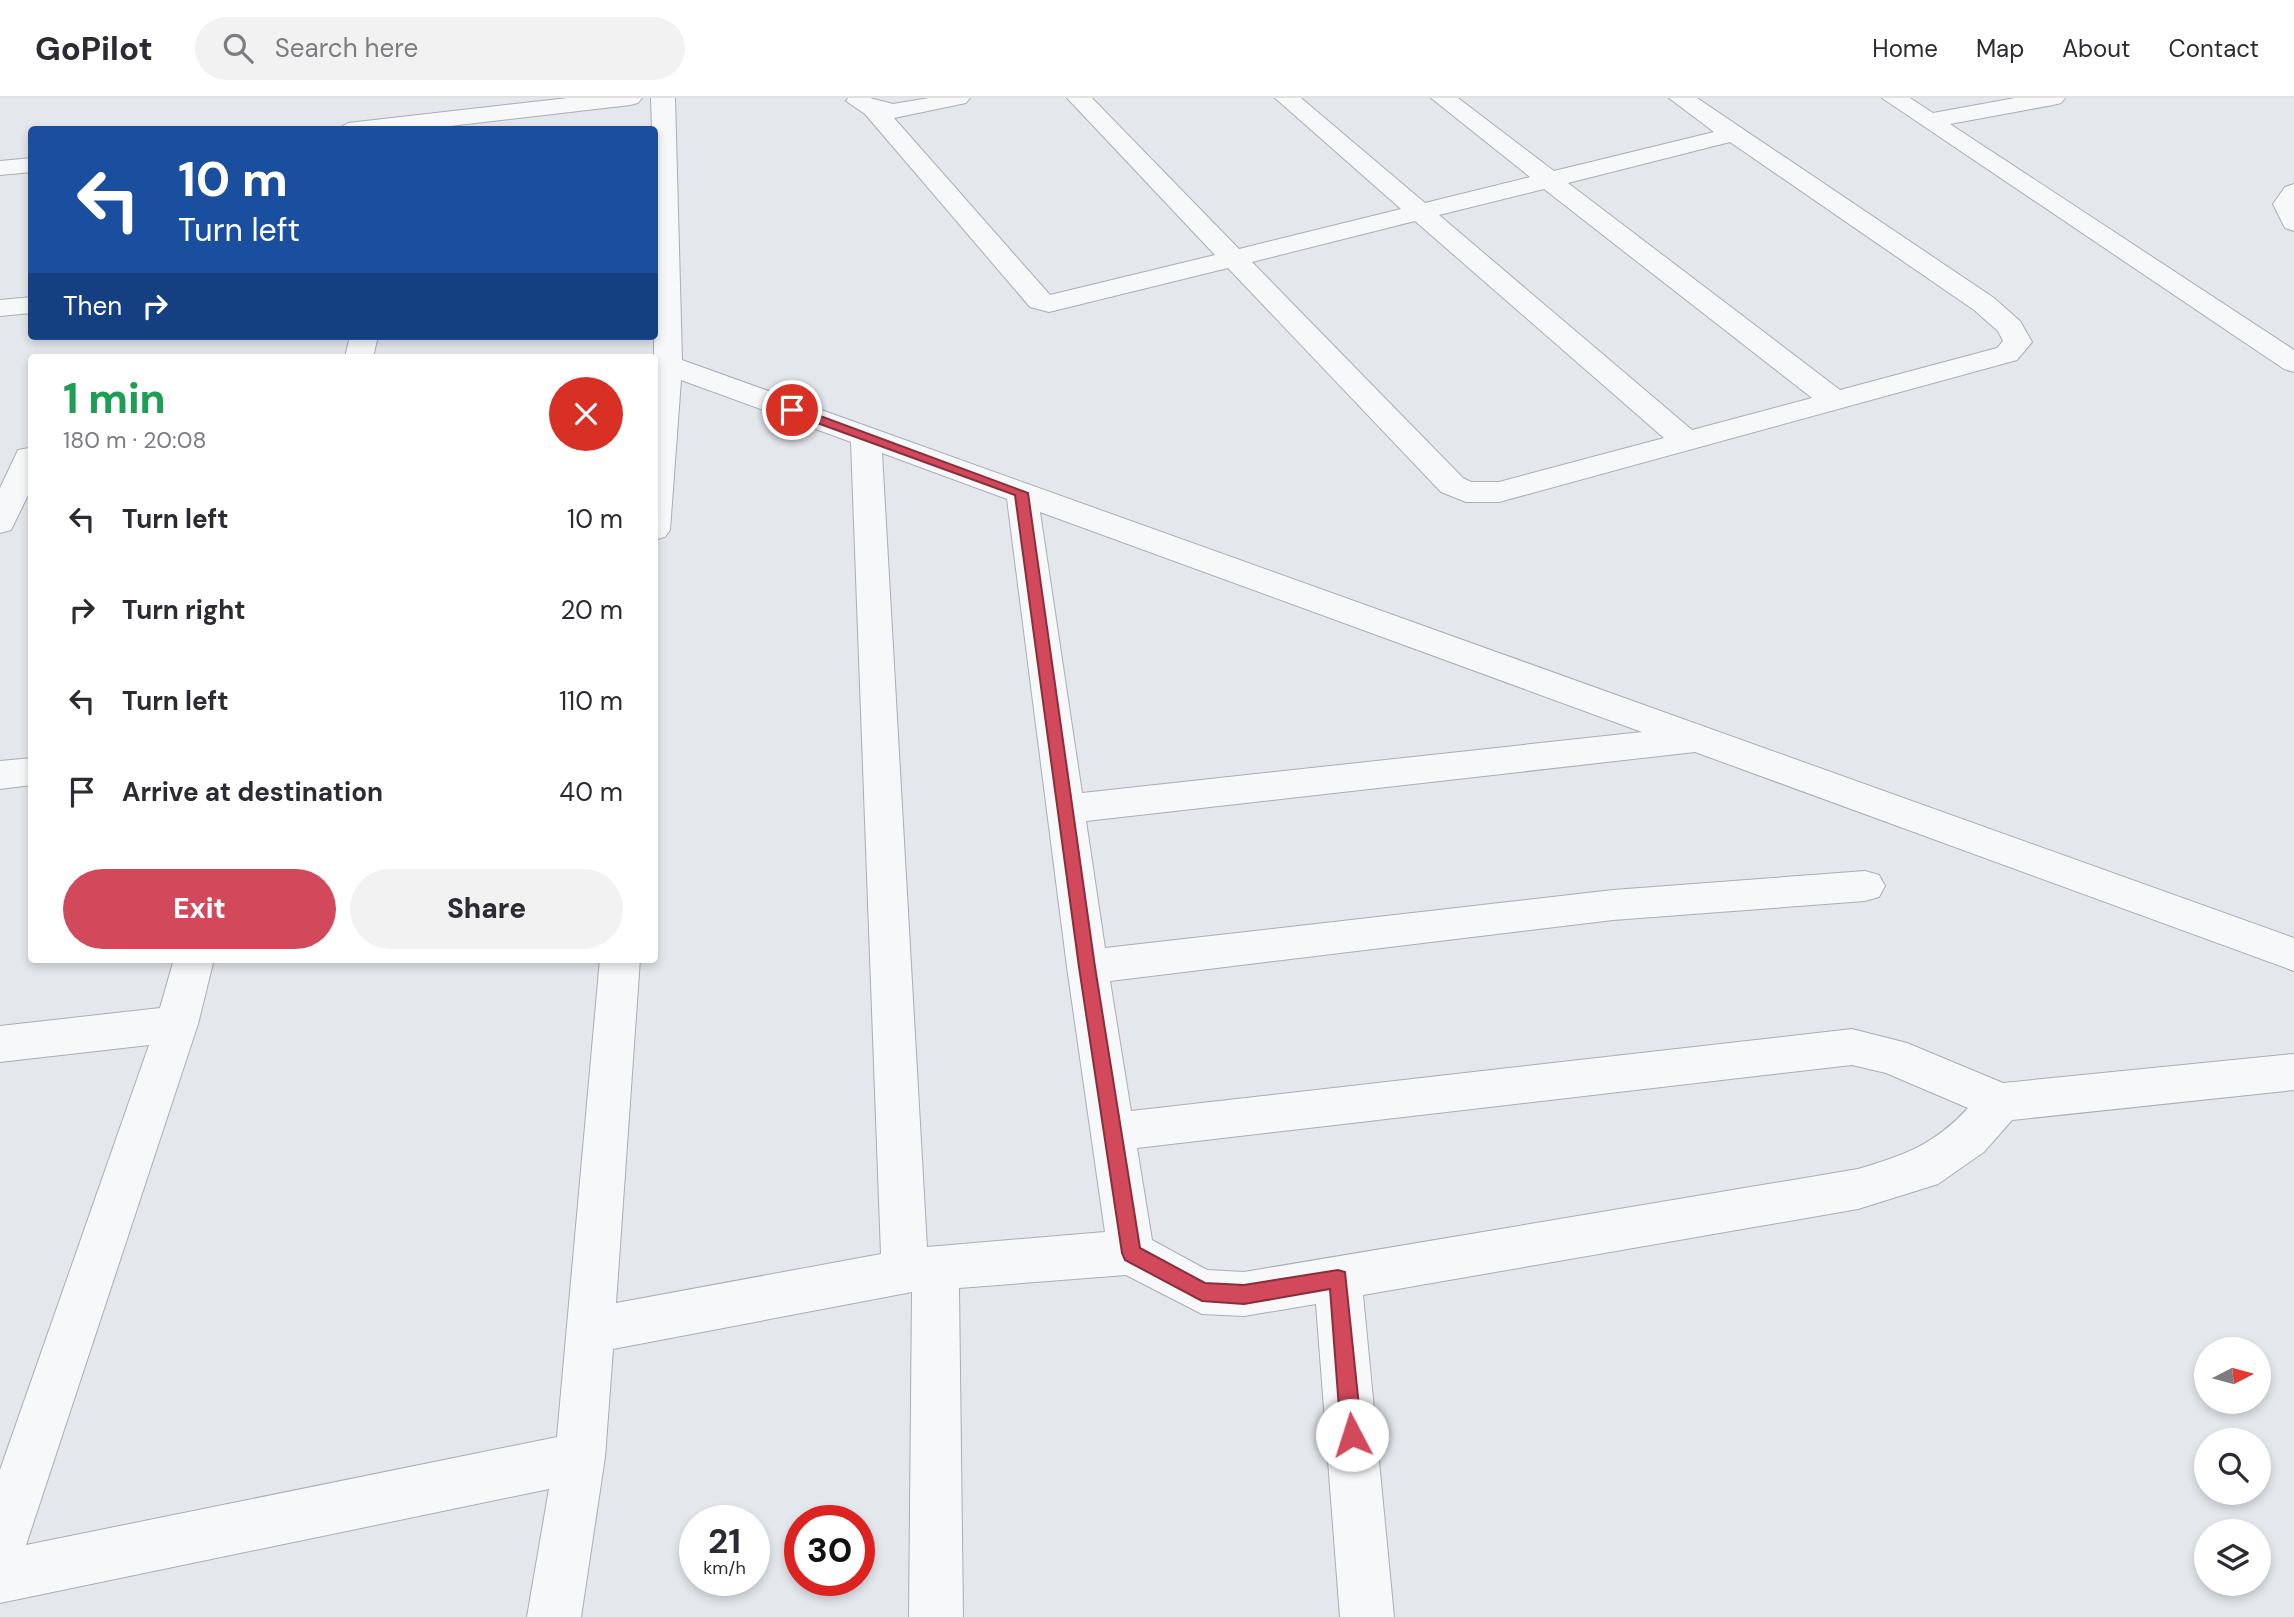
<!DOCTYPE html>
<html lang="en">
<head>
<meta charset="utf-8">
<style>
  body { margin:0; font-family:"DM Sans",sans-serif; background:#f2f2f3; color:#2b2b33; height:100vh; display:flex; flex-direction:column; font-size:26px; white-space:nowrap }
  * { box-sizing:border-box; margin:0 }
  p { font-size:23px; color:#7c7c81 }
  .icon { flex:none; width:38px; height:38px; fill:none; stroke:currentColor; stroke-width:2; stroke-linecap:round; stroke-linejoin:round }
  .map { position:relative; flex:1; overflow:hidden }
  .drawer { position:absolute; left:28px; top:256px; width:630px; height:609px; display:flex; flex-direction:column; background:#fff; border-radius:7px; box-shadow:0 4px 10px #0003 }
  .drawer>* { flex:none }
  .top-card { position:absolute; left:28px; top:28px; width:630px; height:214px; border-radius:7px; box-shadow:0 4px 10px #0003; background:#1a4fa0; color:#fff; overflow:hidden }
  .needle { width:46px; rotate:84deg }
  .buttons { position:absolute; left:2194px; top:1239px; display:grid; gap:14px }
  .buttons a { display:grid; place-items:center; width:77px; height:77px; border-radius:50%; background:#fff; box-shadow:0 4px 10px #0003; font-size:35px }
  .speed { position:absolute; left:679px; top:1407px; display:flex; gap:14px; font-size:35px; font-weight:700; text-align:center }
  .speed>* { display:grid; place-content:center; width:91px; height:91px; border-radius:50%; background:#fff; box-shadow:0 4px 10px #0003; line-height:1 }
  .speed small { font-size:18px; font-weight:400 }
  .speed .limit { border:10px solid #d22; background:#fff; color:#111 }
  .pin { position:absolute; display:grid; place-items:center; width:60px; height:60px; color:#fff; margin:-30px; border:4px solid #fff; border-radius:50%; box-shadow:0 2px 7px #0007 }
  .me { position:absolute; width:77px; margin:-38px; rotate:355deg; stroke-linejoin:round; filter:drop-shadow(0 0 5px #0008) }
  .turn { display:flex; align-items:center; gap:24px; height:147px; padding:0 35px; font-size:32px }
  .turn .icon { width:91px; height:91px; stroke-width:2.5 }
  .turn b { display:block; font-size:49px; line-height:60px }
  .then { display:flex; align-items:center; height:66px; padding:0 35px; background:#0003; gap:14px; font-size:26px }
  .round { display:grid; place-items:center; flex:none; width:74px; height:74px; border-radius:37px; background:#f2f2f3 }
  .head { display:flex; align-items:center; justify-content:space-between; height:119px; padding:0 35px }
  h1 { font-size:42px; font-weight:800; line-height:52px; color:#1e9e55 }
  .primary-button { display:flex; gap:14px; margin-top:auto; padding:14px 35px }
  .primary-button a { flex:1; height:80px; border-radius:42px; background:#d1495b; color:#fff; font-size:28px; font-weight:800; line-height:80px; text-align:center }
  .primary-button a+a { background:#f2f2f3; color:#2b2b33 }
  ul { padding:0; list-style:none }
  li { display:flex; align-items:center; gap:21px; height:91px; padding:0 35px }
  li div { flex:1 }
  li b { display:block; font-size:26px }
  li em { font-style:normal }
  header { display:flex; align-items:center; gap:42px; box-sizing:border-box; height:98px; padding:0 35px; background:#fff; border-bottom:2px solid #e1e1e2 }
  header strong { font-size:33px }
  nav { display:flex; gap:38px; margin-inline-start:auto; font-size:24px }
  .search { width:490px; height:63px; background:#f2f2f3; display:flex; align-items:center; gap:18px; box-sizing:border-box; padding:0 24px; border-radius:38px; color:#7c7c81; font-size:26px }
  .map>svg:first-child { display:block }
</style>
</head>
<body>
<header>
<strong>GoPilot</strong>
<div class="search"><svg class="icon" aria-label="search" viewBox="0 0 24 24"><circle cx="10" cy="10" r="6"/><path d="M15 15l6 6"/></svg>Search here</div>
<nav><a>Home</a><a>Map</a><a>About</a><a>Contact</a></nav>
</header>
<div class="map">
<svg width="2294" height="1519" viewBox="0 0 2294 1519">
  <rect width="100%" height="100%" fill="#e4e7ec"/>
  <g fill="none" stroke-linecap="round" stroke-linejoin="round">
    <defs>
      <g id="minor">
        <path d="M 568,0 L 642,0 L 638,5 L 630,7 L 416,32 L 336,32 L 348,25 Z"/>
        <path d="M 651,0 L 675,0 L 682,262 L 2294,840 L 2294,873 L 1695,654 L 1086,723 L 1105,850 L 1613,792 L 1865,773 L 1879,777 L 1885,788 L 1879,799 L 1865,803 L 1613,822 L 1110,883 L 1131,1013 L 1852,931 L 1907,945 L 2003,985 L 2294,956 L 2294,992 L 2012,1022 L 1984,1054 L 1938,1086 L 1858,1111 L 1363,1197 L 1394,1519 L 1340,1519 L 1316,1206 L 1244,1218 L 1202,1216 L 1126,1177 L 959,1190 L 963,1519 L 909,1519 L 912,1194 L 613,1251 L 605,1359 L 581,1519 L 527,1519 L 549,1391 L 0,1505 L 0,1372 L 149,947 L 0,964 L 0,928 L 160,910 L 174,861 L 214,861 L 198,926 L 26,1447 L 557,1339 L 600,861 L 640,861 L 616,1205 L 881,1156 L 851,344 L 681,282 L 670,432 L 665,439 L 654,442 L 654,32 L 652,32 ZM 882,355 L 1007,401 L 1067,869 L 1105,1134 L 927,1149 ZM 1040,414 L 1642,634 L 1082,695 ZM 1852,967 L 1886,975 L 1968,1010 C 1934,1047 1905,1057 1858,1071 L 1244,1174 L 1207,1172 L 1152,1142 L 1137,1050 Z"/>
        <path d="M 848,0 L 870,0 L 893,6 L 929,0 L 970,0 L 966,5 L 894,20 L 1050,197 L 1215,157 L 1067,0 L 1092,0 L 1239,151 L 1401,111 L 1275,0 L 1301,0 L 1425,105 L 1530,79 L 1431,0 L 1458,0 L 1554,73 L 1714,34 L 1669,0 L 1697,0 L 1994,200 L 2020,223 L 2032,244 L 2017,262 L 1499,404 L 1466,404 L 1441,394 L 1228,170 L 1049,214 L 1030,209 L 865,16 L 846,3 ZM 1730,44 L 1974,212 L 1998,233 L 2003,243 L 1997,250 L 1840,292 L 1568,85 ZM 1544,91 L 1812,300 L 1692,332 L 1439,117 ZM 1415,123 L 1664,340 L 1499,384 L 1471,384 L 1463,380 L 1252,164 Z"/>
        <path d="M 1882,0 L 1910,0 L 1933,15 L 2015,0 L 2065,0 L 2061,5 L 2053,7 L 1950,26 L 2294,252 L 2294,274 L 2284,271 Z"/>
        <path d="M 32,60 L 32,74 L 0,77 L 0,63 Z"/>
        <path d="M 2294,86 L 2294,133 L 2285,130 L 2273,106 L 2285,89 Z"/>
        <path d="M 32,199 L 32,215 L 0,218 L 0,202 Z"/>
        <path d="M 350,238 L 378,238 L 373,259 L 345,259 Z"/>
        <path d="M 29,350 L 32,350 L 32,389 L 11,432 L 0,435 L 0,390 L 18,352 Z"/>
        <path d="M 32,660 L 32,687 L 0,691 L 0,663 Z"/>
      </g>
    </defs>
    <use href="#minor" stroke="#a9aeb7" stroke-width="2"/>
    <use href="#minor" fill="#f7f8fa" fill-rule="evenodd"/>
  </g>
  <path fill="#d1495b" stroke="#882f3b" stroke-width="2" d="M 787,309 L 796,309 L 1028,395 L 1095,869 L 1140,1150 L 1205,1185 L 1244,1187 L 1338,1172 L 1345,1174 L 1362,1337 L 1359,1344 L 1352,1347 L 1344,1344 L 1341,1337 L 1330,1191 L 1244,1206 L 1202,1203 L 1125,1162 L 1122,1155 L 1079,869 L 1015,397 L 787,314 Z"/>
</svg>
<div class="buttons">
<a><svg class="needle" viewBox="-14 -14 28 28"><path d="M0-13l5 13h-10z" fill="#e53935"/><path d="M0 13l5-13h-10z" fill="#7c7c81"/></svg></a>
<a><svg class="icon" aria-label="search" viewBox="0 0 24 24"><circle cx="10" cy="10" r="6"/><path d="M15 15l6 6"/></svg></a>
<a><svg class="icon" aria-label="layers" viewBox="0 0 24 24"><path d="M12 4l9 5-9 5-9-5zM3 14l9 5 9-5"/></svg></a>
</div>
<div class="speed"><div>21<small>km/h</small></div><div class="limit">30</div></div>
<div class="pin" style="left:792px;top:312px;background:#d93025"><svg class="icon" aria-label="arrive" viewBox="0 0 24 24"><path d="M6 21V4h12l-3 4 3 4H6"/></svg></div>
<svg class="me" style="left:1352px;top:1337px" viewBox="-20 -20 40 40"><circle r="19" fill="#fff"/><path d="M0-13L10 11 0 6-10 11z" fill="#d1495b"/></svg>
<div class="top-card">
<div class="turn"><svg class="icon" aria-label="left" viewBox="0 0 24 24"><path d="M17 20v-9H6M10 6l-5 5 5 5"/></svg><div><b>10 m</b>Turn left</div></div>
<div class="then">Then<svg class="icon" aria-label="right" viewBox="0 0 24 24"><path d="M7 20v-9h11M14 6l5 5-5 5"/></svg></div>
</div>
<section class="drawer">
<div class="head"><div><h1>1 min</h1><p>180 m · 20:08</p></div><a class="round" style="background:#d93025;color:#fff"><svg class="icon" aria-label="close" viewBox="0 0 24 24"><path d="M6 6l12 12M18 6L6 18"/></svg></a></div>
<ul>
<li><svg class="icon" aria-label="left" viewBox="0 0 24 24"><path d="M17 20v-9H6M10 6l-5 5 5 5"/></svg><div><b>Turn left</b></div><em>10 m</em></li>
<li><svg class="icon" aria-label="right" viewBox="0 0 24 24"><path d="M7 20v-9h11M14 6l5 5-5 5"/></svg><div><b>Turn right</b></div><em>20 m</em></li>
<li><svg class="icon" aria-label="left" viewBox="0 0 24 24"><path d="M17 20v-9H6M10 6l-5 5 5 5"/></svg><div><b>Turn left</b></div><em>110 m</em></li>
<li><svg class="icon" aria-label="arrive" viewBox="0 0 24 24"><path d="M6 21V4h12l-3 4 3 4H6"/></svg><div><b>Arrive at destination</b></div><em>40 m</em></li>
</ul>
<div class="primary-button"><a>Exit</a><a>Share</a></div>
</section>
</div>
</body>
</html>
